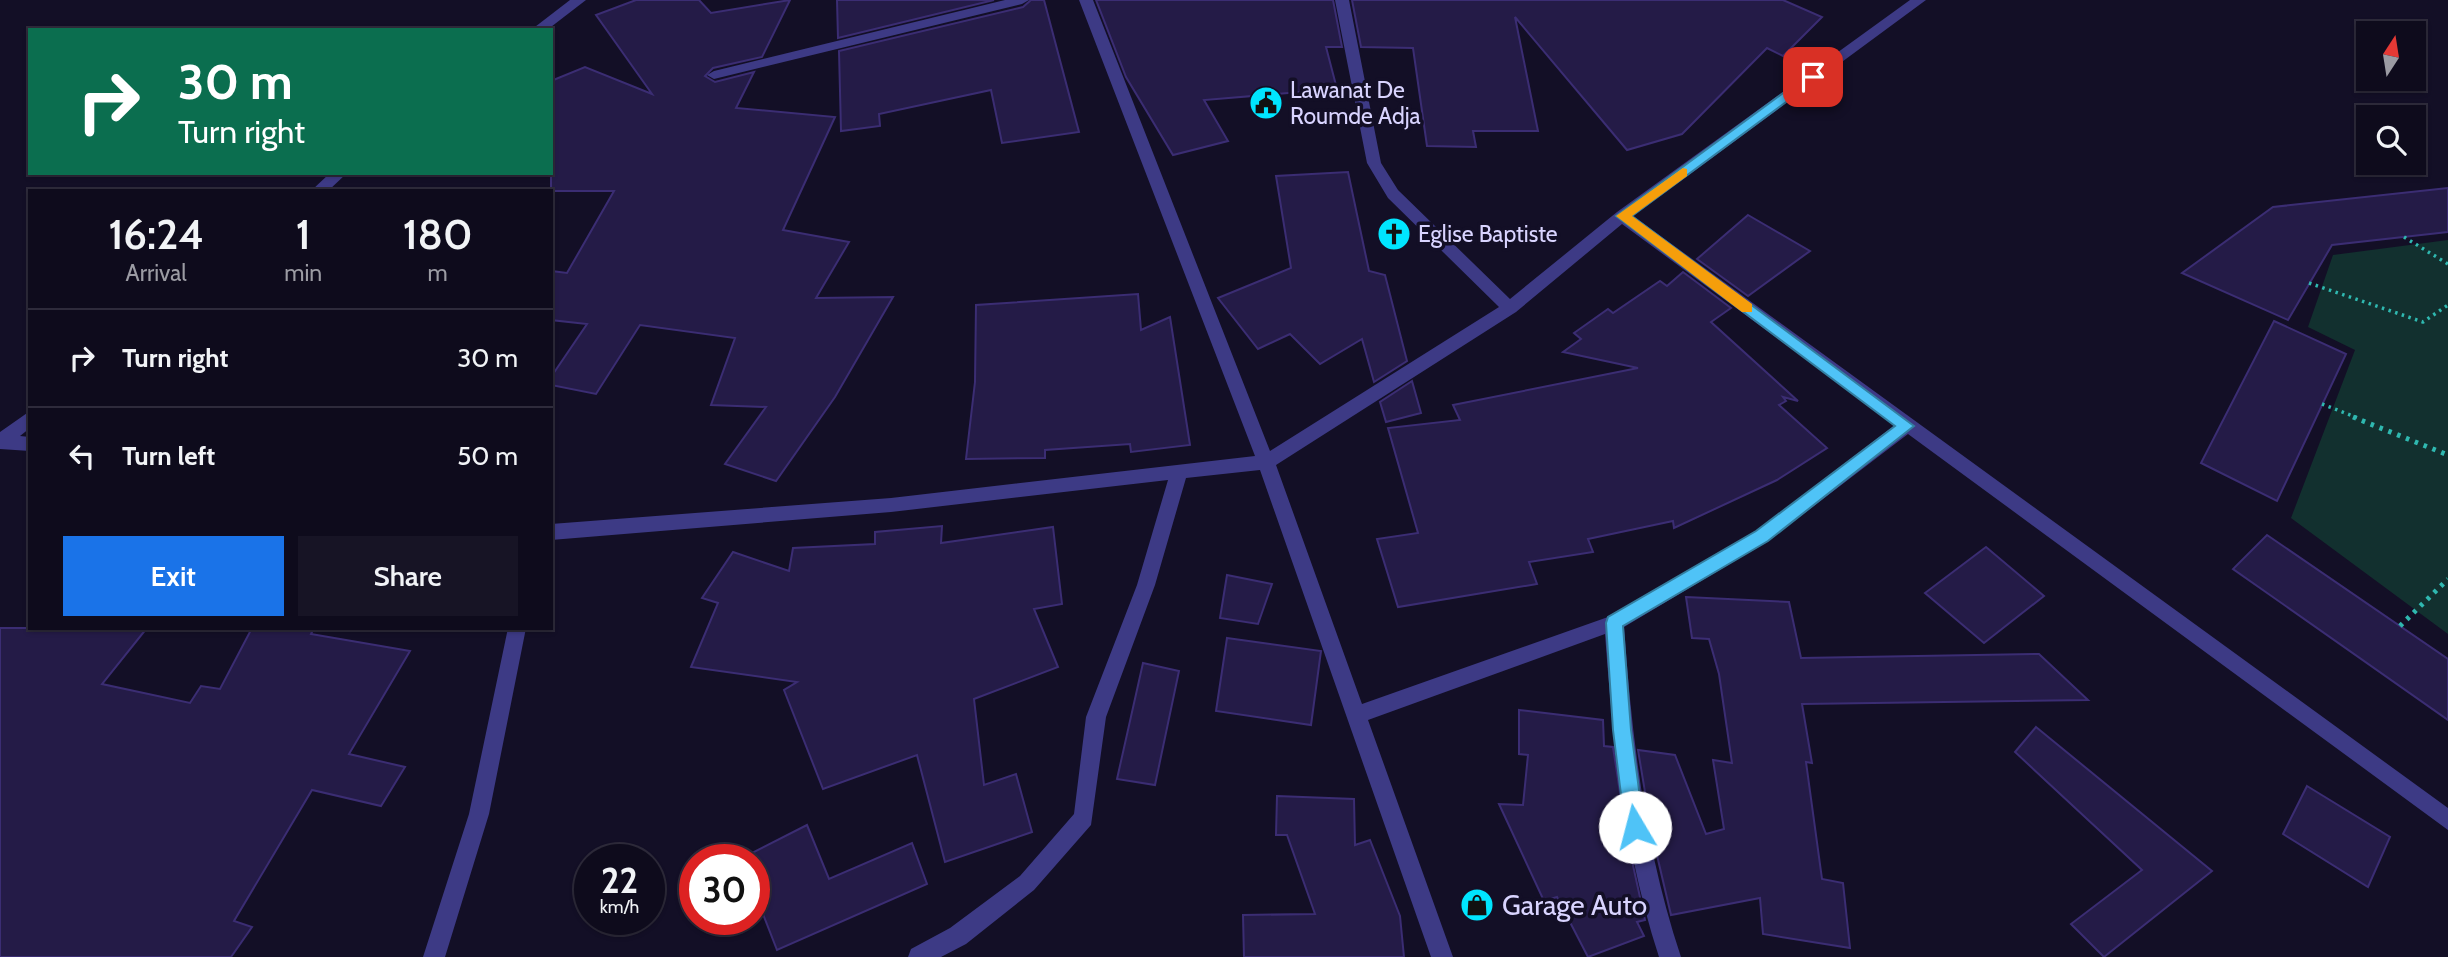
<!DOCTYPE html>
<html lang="en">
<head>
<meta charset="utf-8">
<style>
  body { margin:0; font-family:Cabin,sans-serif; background:#171425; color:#f1f3f6; height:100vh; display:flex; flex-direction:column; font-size:26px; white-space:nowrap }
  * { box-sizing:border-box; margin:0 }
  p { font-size:23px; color:#9b9ba3 }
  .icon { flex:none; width:38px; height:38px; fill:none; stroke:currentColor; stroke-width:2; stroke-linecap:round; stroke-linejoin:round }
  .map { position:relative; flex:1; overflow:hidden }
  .details { position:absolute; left:28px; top:189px; width:525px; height:441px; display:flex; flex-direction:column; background:#0e0b1c; border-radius:0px; box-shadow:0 2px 5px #0004,0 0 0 2px #2e2b3b }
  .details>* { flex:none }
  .banner { position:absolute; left:28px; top:28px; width:525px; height:147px; border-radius:0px; box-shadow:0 2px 5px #0004,0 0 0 2px #2e2b3b; background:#0b6e4f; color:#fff; overflow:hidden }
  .needle { width:46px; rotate:12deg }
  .buttons { position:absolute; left:2356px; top:21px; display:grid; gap:14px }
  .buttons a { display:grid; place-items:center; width:70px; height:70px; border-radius:0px; background:#0e0b1c; box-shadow:0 2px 5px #0004,0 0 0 2px #2e2b3b; font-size:35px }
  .speed { position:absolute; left:574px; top:844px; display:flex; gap:14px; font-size:35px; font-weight:700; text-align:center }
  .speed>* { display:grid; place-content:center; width:91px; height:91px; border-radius:50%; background:#0e0b1c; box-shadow:0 2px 5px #0004,0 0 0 2px #2e2b3b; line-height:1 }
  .speed small { font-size:18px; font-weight:400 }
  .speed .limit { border:10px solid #d22; background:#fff; color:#111 }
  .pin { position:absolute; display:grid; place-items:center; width:60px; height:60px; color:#fff; margin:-30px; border-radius:14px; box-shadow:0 4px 10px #0006 }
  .me { position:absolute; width:77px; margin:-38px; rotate:352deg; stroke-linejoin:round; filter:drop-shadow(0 0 5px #0008) }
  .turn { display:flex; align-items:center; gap:24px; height:147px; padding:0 35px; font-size:32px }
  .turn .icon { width:91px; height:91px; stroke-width:2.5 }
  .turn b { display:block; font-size:49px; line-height:60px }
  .eta { display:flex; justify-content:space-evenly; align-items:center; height:119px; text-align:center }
  .eta b { font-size:42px; font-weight:600; line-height:49px }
  .button { display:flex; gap:14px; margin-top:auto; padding:14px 35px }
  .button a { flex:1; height:80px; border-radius:0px; background:#1a73e8; color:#fff; font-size:28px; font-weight:600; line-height:80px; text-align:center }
  .button a+a { background:#171425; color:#f1f3f6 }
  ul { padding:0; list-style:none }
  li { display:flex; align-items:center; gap:21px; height:98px; padding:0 35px; border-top:2px solid #2e2b3b }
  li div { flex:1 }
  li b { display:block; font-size:26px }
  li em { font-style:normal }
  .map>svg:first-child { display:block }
</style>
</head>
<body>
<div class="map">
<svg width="2448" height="957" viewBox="0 0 2448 957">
  <rect width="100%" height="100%" fill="#130f26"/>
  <path fill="#12302f" d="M 2448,240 L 2448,634 L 2291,518 L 2355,350 L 2308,327 L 2333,255 Z"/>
  <g fill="#241b47" stroke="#3b2d73" stroke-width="2">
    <path d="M 636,0 L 699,0 L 711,13 L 790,0 L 762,57 L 713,68 L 705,76 L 715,82 L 754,72 L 736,108 L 835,117 L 783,230 L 849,242 L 816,298 L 893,297 L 835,397 L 776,481 L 725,464 L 766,407 L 711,405 L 735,338 L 640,325 L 596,394 L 551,385 L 551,377 L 587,324 L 551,320 L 551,271 L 567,273 L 614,191 L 551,191 L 551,81 L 585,67 L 652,94 L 596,15 Z"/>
    <path d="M 837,0 L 994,0 L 838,38 Z"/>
    <path d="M 1031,0 L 1044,0 L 1079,132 L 1002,143 L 991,90 L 879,114 L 880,126 L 841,131 L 839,51 L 1023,7 Z"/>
    <path d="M 1096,0 L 1333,0 L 1342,47 L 1326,47 L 1337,89 L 1204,100 L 1228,141 L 1173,155 L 1126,77 Z"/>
    <path d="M 1352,0 L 1783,0 L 1822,17 L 1783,56 L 1767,48 L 1682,134 L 1627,150 L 1515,17 L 1538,131 L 1473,131 L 1476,147 L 1427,146 L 1413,48 L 1361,47 Z"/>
    <path d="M 1348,172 L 1369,271 L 1385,275 L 1407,361 L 1374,382 L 1362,339 L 1320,364 L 1290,334 L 1258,349 L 1218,298 L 1291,268 L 1276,176 Z"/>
    <path d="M 2448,188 L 2448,232 L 2332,245 L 2288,320 L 2182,273 L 2273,207 Z"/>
    <path d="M 1748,215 L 1810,251 L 1748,296 L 1697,259 Z"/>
    <path d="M 1683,272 L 1731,308 L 1711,322 L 1798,401 L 1783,397 L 1786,401 L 1779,405 L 1827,448 L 1777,480 L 1674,528 L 1673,521 L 1588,539 L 1593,552 L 1529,562 L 1537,584 L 1398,607 L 1377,539 L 1418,533 L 1388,428 L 1460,420 L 1453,405 L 1638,368 L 1563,352 L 1581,339 L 1574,333 L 1608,309 L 1613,313 L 1660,281 L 1667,286 Z"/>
    <path d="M 1138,294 L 1141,330 L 1170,317 L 1190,445 L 1131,452 L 1130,444 L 1045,450 L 1045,458 L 966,459 L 975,382 L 976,305 Z"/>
    <path d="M 2274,321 L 2346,354 L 2277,501 L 2201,463 Z"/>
    <path d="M 1412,381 L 1421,413 L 1386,422 L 1380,402 Z"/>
    <path d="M 942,526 L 941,543 L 1053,527 L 1062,604 L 1034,609 L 1058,667 L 974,699 L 984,785 L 1016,774 L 1032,832 L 945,862 L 917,755 L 823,789 L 784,690 L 797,682 L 691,667 L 718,603 L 702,598 L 733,552 L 789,571 L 793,548 L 875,544 L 875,532 Z"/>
    <path d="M 2267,535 L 2448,659 L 2448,720 L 2233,569 Z"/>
    <path d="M 1986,547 L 2044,596 L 1984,643 L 1925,593 Z"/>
    <path d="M 1227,575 L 1272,584 L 1258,624 L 1220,618 Z"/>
    <path d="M 1686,597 L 1789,602 L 1801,658 L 2039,654 L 2088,700 L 1802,704 L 1812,763 L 1806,762 L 1822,879 L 1843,883 L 1850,948 L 1763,934 L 1760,898 L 1671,915 L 1652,834 L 1638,750 L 1675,755 L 1706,834 L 1724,829 L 1713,760 L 1732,763 L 1719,674 L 1709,639 L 1692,638 Z"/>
    <path d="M 0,628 L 147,628 L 102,684 L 190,703 L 201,686 L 220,689 L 252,628 L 314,628 L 311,634 L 410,651 L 349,754 L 405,767 L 381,806 L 312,790 L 234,921 L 252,927 L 231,957 L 0,957 Z"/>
    <path d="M 1227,638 L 1321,651 L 1311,725 L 1216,711 Z"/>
    <path d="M 1143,663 L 1179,671 L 1155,785 L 1117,779 Z"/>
    <path d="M 1519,710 L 1603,720 L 1604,746 L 1613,747 L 1627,838 L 1645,920 L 1637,922 L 1644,936 L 1588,957 L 1557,897 L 1544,901 L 1499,804 L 1523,805 L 1528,755 L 1519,754 Z"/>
    <path d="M 2036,727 L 2212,871 L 2104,957 L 2071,924 L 2142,870 L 2015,752 Z"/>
    <path d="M 2307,786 L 2390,837 L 2368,887 L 2283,834 Z"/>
    <path d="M 1277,796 L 1354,799 L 1355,845 L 1370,840 L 1400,916 L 1404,957 L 1244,957 L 1243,915 L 1315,914 L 1287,835 L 1276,835 Z"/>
    <path d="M 807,825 L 829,879 L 912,843 L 927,884 L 777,950 L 754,891 L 754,859 L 742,858 Z"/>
  </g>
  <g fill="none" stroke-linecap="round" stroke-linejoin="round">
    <g stroke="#2fb8b0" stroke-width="3.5" stroke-dasharray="2.5 4.5" stroke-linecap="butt">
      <path d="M 2404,237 L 2448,264"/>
      <path d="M 2309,283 L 2423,322 L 2448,305"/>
      <path d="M 2322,404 L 2358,418"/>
    </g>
    <g stroke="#2fb8b0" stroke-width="5" stroke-dasharray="3.5 6" stroke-linecap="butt">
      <path d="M 2353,417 L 2448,455"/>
      <path d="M 2400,626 L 2448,579"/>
    </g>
    <g fill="#3d3a85" fill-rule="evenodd">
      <path d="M 570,0 L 586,0 L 547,30 L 531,30 Z"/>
      <path d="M 1005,0 L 1029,0 L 1022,4 L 714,79 L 707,75 L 714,71 Z"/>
      <path d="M 1079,0 L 1093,0 L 1270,451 L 1499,307 L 1388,198 L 1367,163 L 1335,0 L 1349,0 L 1381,163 L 1398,190 L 1510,299 L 1617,212 L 1910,0 L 1926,0 L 1633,216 L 2448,808 L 2448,830 L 1908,434 L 1768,541 L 1624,627 C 1632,740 1645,849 1681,957 L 1659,957 C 1625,852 1613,745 1605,634 L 1368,720 L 1453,957 L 1431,957 L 1260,470 L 1186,478 L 1155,585 L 1106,717 L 1091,825 L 1034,890 L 966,944 L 941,957 L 908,957 L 911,949 L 950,928 L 1020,876 L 1074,814 L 1086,717 L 1137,585 L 1168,480 L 891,512 L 551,540 L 551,524 L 891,498 L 1255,456 ZM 1622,224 L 1895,425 L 1756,531 L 1608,617 L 1362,704 L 1276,465 L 1516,312 Z"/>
      <path d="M 330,173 L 347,173 L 328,191 L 311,191 Z"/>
      <path d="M 30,411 L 30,428 L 20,436 L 30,437 L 30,451 L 0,449 L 0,432 Z"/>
      <path d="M 508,628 L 526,628 L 489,814 L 445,957 L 423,957 L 469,814 Z"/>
    </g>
  </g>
  <path fill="#4fc3f7" stroke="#337fa1" stroke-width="2" d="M 1809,74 L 1820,77 L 1632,216 L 1914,426 L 1768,541 L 1623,626 L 1631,730 L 1644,827 L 1641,833 L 1635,836 L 1628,833 L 1625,827 L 1613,730 L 1606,623 L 1608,617 L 1756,531 L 1895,426 L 1616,216 Z"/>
  <path fill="#f59e0b" d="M 1683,168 L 1687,169 L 1687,176 L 1632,216 L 1752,304 L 1752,312 L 1742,312 L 1616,216 Z"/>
  <defs>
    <symbol id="civic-disc" viewBox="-11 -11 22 22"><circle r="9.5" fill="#00e5ff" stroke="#130f26"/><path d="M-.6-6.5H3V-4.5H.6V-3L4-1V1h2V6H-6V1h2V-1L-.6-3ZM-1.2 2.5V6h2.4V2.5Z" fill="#111"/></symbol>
    <symbol id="church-disc" viewBox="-11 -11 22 22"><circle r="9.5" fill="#00e5ff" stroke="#130f26"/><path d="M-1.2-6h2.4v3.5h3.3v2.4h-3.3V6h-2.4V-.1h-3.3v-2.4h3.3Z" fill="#111"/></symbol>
    <symbol id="shop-disc" viewBox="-11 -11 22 22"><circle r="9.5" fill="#00e5ff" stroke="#130f26"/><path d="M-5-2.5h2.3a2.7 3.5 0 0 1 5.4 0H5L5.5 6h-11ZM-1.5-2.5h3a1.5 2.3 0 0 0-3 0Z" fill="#111"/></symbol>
  </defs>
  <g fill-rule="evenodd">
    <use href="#civic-disc" x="1247" y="84" width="38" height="38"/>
    <use href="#church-disc" x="1375" y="215" width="38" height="38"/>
    <use href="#shop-disc" x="1458" y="886" width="38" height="38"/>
  </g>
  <g text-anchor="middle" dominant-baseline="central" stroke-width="7" stroke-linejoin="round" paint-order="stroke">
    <g font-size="23" fill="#d9d4ff" stroke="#130f26" text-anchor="start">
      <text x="1290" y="90">Lawanat De<tspan x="1290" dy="26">Roumde Adja</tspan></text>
      <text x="1418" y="234">Eglise Baptiste</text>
    </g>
    <g font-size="28" fill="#d9d4ff" stroke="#130f26" text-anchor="start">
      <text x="1502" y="905">Garage Auto</text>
    </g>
  </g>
</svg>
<div class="buttons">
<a><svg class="needle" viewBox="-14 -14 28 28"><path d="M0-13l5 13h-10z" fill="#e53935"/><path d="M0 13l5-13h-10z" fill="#9b9ba3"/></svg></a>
<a><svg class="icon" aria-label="search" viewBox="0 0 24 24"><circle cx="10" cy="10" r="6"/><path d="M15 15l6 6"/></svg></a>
</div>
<div class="speed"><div>22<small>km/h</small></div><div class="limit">30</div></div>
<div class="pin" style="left:1813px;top:77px;background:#d93025"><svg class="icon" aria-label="arrive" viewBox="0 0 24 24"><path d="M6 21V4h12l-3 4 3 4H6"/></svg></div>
<svg class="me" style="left:1635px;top:827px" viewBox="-20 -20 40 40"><circle r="19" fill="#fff"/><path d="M0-13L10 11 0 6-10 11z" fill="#4fc3f7"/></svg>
<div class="banner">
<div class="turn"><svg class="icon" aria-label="right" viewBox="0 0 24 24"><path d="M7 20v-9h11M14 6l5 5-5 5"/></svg><div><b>30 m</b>Turn right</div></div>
</div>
<section class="details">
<div class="eta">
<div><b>16:24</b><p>Arrival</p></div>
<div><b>1</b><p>min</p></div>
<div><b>180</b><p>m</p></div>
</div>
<ul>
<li><svg class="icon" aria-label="right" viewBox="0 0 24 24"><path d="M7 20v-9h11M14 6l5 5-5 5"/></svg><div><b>Turn right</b></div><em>30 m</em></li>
<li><svg class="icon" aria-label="left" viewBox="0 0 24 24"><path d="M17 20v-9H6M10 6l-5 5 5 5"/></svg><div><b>Turn left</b></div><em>50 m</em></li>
</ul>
<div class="button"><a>Exit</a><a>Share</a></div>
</section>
</div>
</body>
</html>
